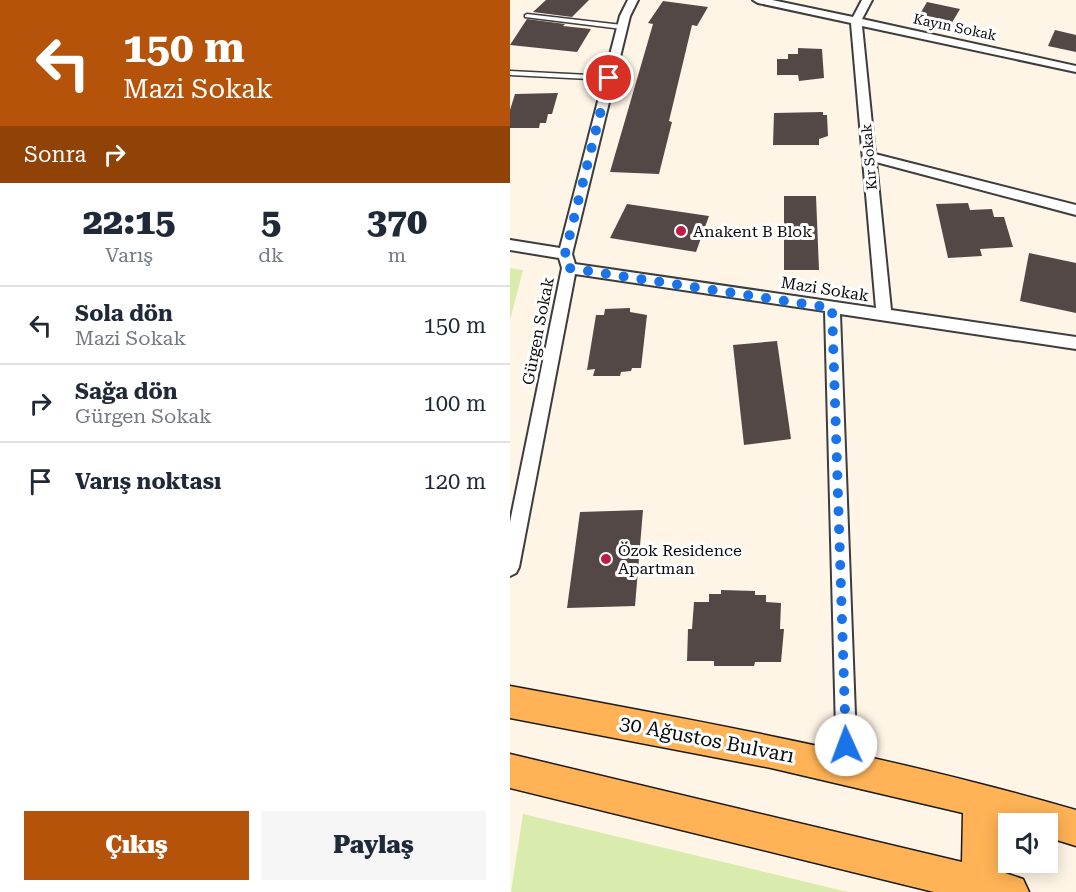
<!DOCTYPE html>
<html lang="tr">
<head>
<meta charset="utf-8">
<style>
  body { margin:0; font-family:"Roboto Serif",serif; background:#f6f6f7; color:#1f2937; height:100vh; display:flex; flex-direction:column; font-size:22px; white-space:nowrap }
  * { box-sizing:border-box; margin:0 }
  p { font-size:20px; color:#747a83 }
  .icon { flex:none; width:33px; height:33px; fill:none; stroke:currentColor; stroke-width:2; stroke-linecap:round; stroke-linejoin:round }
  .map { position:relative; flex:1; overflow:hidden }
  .panel { display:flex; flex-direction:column; background:#fff; width:510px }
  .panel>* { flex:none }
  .top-card { background:#b45309; color:#fff; overflow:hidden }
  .buttons { position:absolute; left:488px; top:813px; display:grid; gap:12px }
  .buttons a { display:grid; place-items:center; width:60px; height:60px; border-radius:0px; background:#fff; box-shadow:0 3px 15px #0003; font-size:30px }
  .pin { position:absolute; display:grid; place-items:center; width:51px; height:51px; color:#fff; margin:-26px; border:3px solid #fff; border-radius:50%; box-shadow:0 2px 6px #0007 }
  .me { position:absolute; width:66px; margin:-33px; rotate:358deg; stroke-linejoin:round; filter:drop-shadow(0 0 4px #0008) }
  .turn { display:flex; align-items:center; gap:21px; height:126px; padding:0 24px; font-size:27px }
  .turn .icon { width:78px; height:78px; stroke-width:2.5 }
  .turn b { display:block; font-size:42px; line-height:51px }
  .then { display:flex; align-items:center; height:57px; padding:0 24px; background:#0003; gap:12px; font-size:22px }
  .eta { display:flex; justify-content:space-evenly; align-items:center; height:102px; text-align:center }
  .eta b { font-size:36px; font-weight:800; line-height:42px }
  .button { display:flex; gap:12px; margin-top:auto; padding:12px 24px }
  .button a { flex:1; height:69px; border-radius:0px; background:#b45309; color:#fff; font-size:24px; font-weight:800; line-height:69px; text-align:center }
  .button a+a { background:#f6f6f7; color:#1f2937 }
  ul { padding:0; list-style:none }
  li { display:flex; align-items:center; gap:18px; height:78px; padding:0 24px; border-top:2px solid #e0e1e3 }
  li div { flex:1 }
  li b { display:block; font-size:22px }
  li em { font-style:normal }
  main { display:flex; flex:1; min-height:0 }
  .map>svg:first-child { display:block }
</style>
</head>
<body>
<main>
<section class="panel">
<div class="top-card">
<div class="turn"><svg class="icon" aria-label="left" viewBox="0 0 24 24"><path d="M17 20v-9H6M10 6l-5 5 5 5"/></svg><div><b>150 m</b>Mazi Sokak</div></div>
<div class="then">Sonra<svg class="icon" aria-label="right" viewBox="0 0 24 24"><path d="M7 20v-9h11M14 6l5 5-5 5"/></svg></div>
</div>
<div class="eta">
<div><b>22:15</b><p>Varış</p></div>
<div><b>5</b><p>dk</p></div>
<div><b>370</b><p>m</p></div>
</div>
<ul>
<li><svg class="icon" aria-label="left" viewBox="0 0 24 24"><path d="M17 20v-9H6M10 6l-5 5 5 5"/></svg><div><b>Sola dön</b><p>Mazi Sokak</p></div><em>150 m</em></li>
<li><svg class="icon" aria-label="right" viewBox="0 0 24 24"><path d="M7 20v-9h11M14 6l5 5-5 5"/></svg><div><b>Sağa dön</b><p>Gürgen Sokak</p></div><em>100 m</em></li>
<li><svg class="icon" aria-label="arrive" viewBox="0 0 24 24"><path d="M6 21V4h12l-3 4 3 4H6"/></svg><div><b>Varış noktası</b></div><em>120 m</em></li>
</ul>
<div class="button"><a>Çıkış</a><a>Paylaş</a></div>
</section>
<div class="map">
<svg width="566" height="892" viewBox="0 0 566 892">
  <rect width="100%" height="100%" fill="#fff5e6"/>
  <g fill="#daebae">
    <path d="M 0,268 L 13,270 L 0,320 Z"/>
    <path d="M 13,814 L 338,892 L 1,892 Z"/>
  </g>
  <g fill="#534845">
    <path d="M 36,0 L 79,0 L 62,17 L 23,12 Z"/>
    <path d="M 153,1 L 198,7 L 187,26 L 182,25 L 159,121 L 162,122 L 149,174 L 100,172 L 143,24 L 138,23 Z"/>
    <path d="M 417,2 L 450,9 L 440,26 L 407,19 Z"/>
    <path d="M 17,19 L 55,24 L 53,26 L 81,29 L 67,52 L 0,45 Z"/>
    <path d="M 545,30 L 566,35 L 566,52 L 538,46 Z"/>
    <path d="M 288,48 L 312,49 L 314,78 L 289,81 L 288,75 L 267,75 L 267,59 L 278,59 L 278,54 L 288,54 Z"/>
    <path d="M 48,93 L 42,114 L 38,114 L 36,123 L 30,123 L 29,128 L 0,128 L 0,110 L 5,94 Z"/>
    <path d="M 313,112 L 313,115 L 317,115 L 318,136 L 309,139 L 309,145 L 263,145 L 264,113 Z"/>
    <path d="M 274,196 L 306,196 L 309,270 L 274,270 Z"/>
    <path d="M 458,203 L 460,210 L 482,209 L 484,217 L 494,217 L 503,247 L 470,249 L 472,256 L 438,258 L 426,204 Z"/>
    <path d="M 117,204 L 199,216 L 186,252 L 100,238 Z"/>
    <path d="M 519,253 L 566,263 L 566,313 L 510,301 Z"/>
    <path d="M 120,308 L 120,312 L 137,315 L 131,368 L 122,368 L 121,371 L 111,372 L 110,376 L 83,376 L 85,369 L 77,370 L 86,315 L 94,315 L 95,309 Z"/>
    <path d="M 267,341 L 281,439 L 234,445 L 223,345 Z"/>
    <path d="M 133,510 L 125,606 L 57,608 L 70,512 Z"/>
    <path d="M 211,590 L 245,591 L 245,595 L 256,595 L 256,602 L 271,603 L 270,629 L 274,629 L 271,662 L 245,662 L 244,666 L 204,666 L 204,661 L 177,661 L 178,629 L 182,629 L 184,602 L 199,602 L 199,594 L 211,594 Z"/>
  </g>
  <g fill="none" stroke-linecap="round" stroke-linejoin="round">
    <defs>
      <g id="lane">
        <path d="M 17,14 L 112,25 L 115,27 L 112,29 L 15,17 L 15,15 Z"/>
        <path d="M 0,71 L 99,76 L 102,78 L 99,80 L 0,75 Z"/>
      </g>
      <path id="street" d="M 118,0 L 128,0 L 120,16 L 62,254 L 65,264 L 366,308 L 341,23 L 248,3 L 243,0 L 262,0 L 343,17 L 352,0 L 362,0 L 352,19 L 566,66 L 566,72 L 352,26 L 365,154 L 566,205 L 566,215 L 366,162 L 381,310 L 566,337 L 566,349 L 330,314 L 347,768 L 344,775 L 337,778 L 330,775 L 327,768 L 315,311 L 65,274 L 9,567 L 6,573 L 0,576 L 0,522 L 52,268 L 49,258 L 0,250 L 0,240 L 50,248 L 110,16 Z"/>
      <path id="primary" d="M 0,686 C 190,721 380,756 566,810 L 566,846 L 537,837 L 537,824 L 498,824 L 498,826 L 489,823 L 489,871 L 513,879 L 519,892 L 424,892 L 0,788 L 0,754 L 452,862 L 453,813 L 261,768 L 0,718 Z"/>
    </defs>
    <use href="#lane" stroke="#3d3d3d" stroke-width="3"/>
    <use href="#street" stroke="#3d3d3d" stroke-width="4"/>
    <use href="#primary" stroke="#1b1b1b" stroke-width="3"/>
    <use href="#lane" fill="#fff" fill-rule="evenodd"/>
    <use href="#street" fill="#fff" fill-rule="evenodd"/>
    <use href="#primary" fill="#ffb356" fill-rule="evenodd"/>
  </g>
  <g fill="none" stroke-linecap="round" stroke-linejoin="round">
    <path stroke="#1a73e8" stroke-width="10" stroke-dasharray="0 18" d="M 99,78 L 55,254 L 58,268 L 322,308 L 336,745"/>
  </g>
  <g fill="#c11a45" stroke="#fff" stroke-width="2">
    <circle cx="171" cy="231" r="6"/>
    <circle cx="96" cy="559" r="6"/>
  </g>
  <g text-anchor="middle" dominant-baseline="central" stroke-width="6" stroke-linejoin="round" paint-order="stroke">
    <g font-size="14" fill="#0a0a0a" stroke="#fff">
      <text transform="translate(445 27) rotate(12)">Kayın Sokak</text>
      <text transform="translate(359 157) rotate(-95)">Kır Sokak</text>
    </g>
    <g font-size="16" fill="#0a0a0a" stroke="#fff" text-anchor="start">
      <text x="183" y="231">Anakent B Blok</text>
      <text x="108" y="550">Özok Residence<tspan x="108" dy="18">Apartman</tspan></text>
    </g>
    <g font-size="16" fill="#0a0a0a" stroke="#fff">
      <text transform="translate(315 289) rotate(9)">Mazi Sokak</text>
      <text transform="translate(28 331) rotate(-79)">Gürgen Sokak</text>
    </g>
    <g font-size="20" fill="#0a0a0a" stroke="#fff">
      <text transform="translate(197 739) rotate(11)">30 Ağustos Bulvarı</text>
    </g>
  </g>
</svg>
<div class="buttons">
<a><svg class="icon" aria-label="sound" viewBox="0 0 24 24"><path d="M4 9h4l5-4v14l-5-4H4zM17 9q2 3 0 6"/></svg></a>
</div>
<div class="pin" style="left:99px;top:78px;background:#d93025"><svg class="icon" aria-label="arrive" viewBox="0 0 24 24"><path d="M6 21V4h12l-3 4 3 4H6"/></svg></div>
<svg class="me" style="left:336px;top:745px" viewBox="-20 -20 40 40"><circle r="19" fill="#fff"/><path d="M0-13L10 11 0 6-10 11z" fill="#1a73e8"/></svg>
</div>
</main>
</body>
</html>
